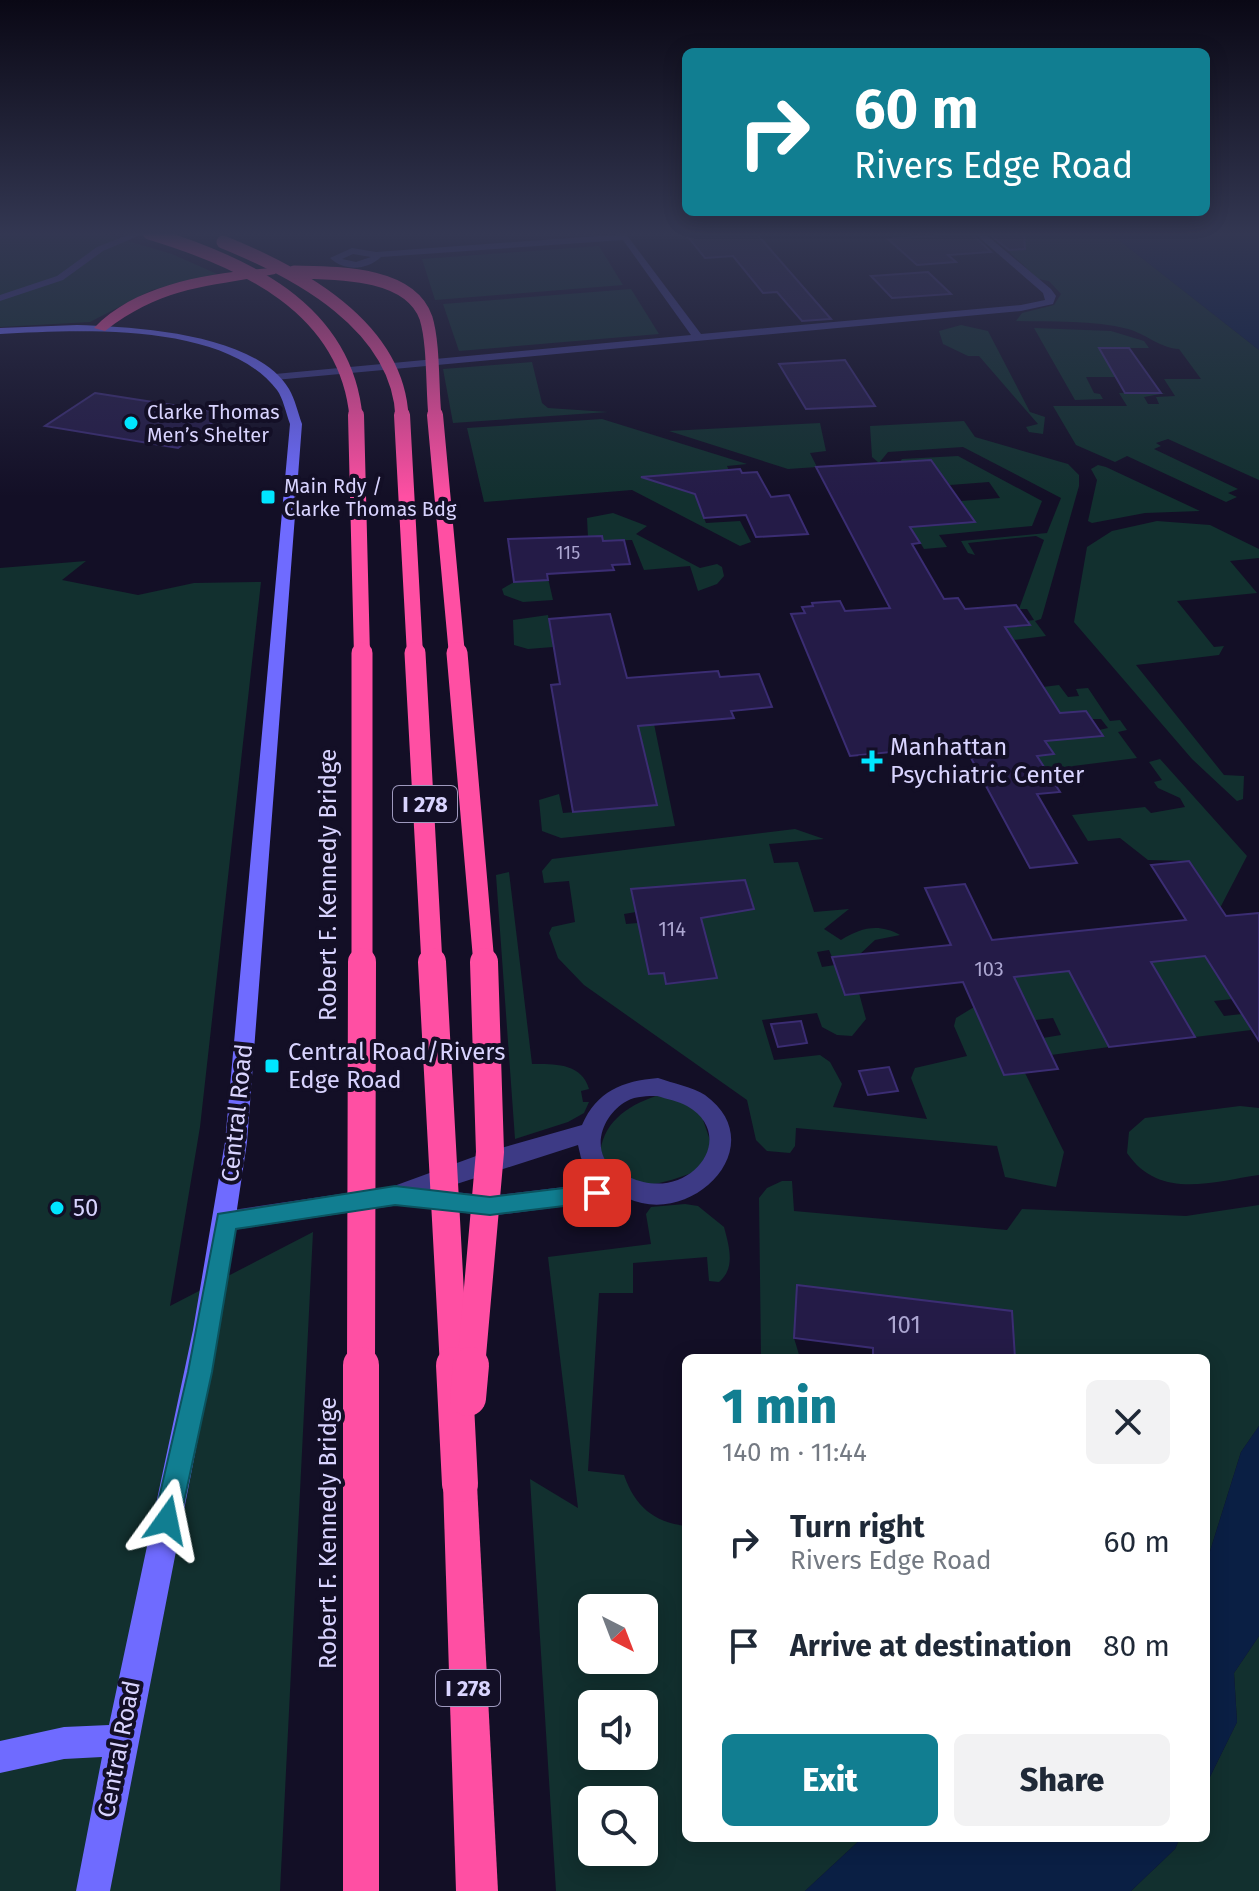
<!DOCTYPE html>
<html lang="en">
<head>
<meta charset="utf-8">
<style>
  body { margin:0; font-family:"Fira Sans",sans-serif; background:#f2f2f3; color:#1f2937; height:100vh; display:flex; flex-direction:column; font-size:30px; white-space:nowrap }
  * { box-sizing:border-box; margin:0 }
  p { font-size:26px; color:#747a83 }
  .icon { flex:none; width:44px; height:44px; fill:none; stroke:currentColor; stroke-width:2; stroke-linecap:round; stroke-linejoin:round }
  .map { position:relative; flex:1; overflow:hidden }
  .details { position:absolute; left:682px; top:1354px; width:528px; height:488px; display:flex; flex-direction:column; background:#fff; border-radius:12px; box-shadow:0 4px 20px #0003 }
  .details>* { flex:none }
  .guide { position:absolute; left:682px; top:48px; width:528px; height:168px; border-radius:12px; box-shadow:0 4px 20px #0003; background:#117e91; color:#fff; overflow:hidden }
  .needle { width:52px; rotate:138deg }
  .fabs { position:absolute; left:578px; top:1594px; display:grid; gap:16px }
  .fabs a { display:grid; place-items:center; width:80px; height:80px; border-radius:12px; background:#fff; box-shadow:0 4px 20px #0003; font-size:40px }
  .pin { position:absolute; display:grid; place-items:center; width:68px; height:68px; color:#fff; margin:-34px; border-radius:16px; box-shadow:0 4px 12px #0006 }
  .me { position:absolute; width:88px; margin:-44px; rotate:12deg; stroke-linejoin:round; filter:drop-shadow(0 0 6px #0008) }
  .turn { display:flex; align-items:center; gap:28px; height:168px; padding:0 40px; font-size:36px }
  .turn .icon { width:104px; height:104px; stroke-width:2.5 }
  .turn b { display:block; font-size:56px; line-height:68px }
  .round { display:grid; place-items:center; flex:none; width:84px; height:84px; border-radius:12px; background:#f2f2f3 }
  .headline { display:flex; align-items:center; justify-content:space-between; height:136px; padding:0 40px }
  h1 { font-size:48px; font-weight:800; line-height:60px; color:#117e91 }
  .button { display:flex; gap:16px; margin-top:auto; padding:16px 40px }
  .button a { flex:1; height:92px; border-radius:12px; background:#117e91; color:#fff; font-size:32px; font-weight:800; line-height:92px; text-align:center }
  .button a+a { background:#f2f2f3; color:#1f2937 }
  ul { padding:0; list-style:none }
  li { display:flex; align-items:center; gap:24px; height:104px; padding:0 40px }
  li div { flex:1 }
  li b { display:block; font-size:30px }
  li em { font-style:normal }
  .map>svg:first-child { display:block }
</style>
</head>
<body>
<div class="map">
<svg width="1259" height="1891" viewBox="0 0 1259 1891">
  <rect width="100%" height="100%" fill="#130f26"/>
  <g fill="#12302f" fill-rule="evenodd">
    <path d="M 0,233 L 101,233 L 172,254 L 217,274 L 152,290 L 90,322 L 0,327 Z"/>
    <path d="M 989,233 L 1110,233 L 1259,350 L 1259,480 L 1168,439 L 1156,443 L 1161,446 L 1154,449 L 1238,489 L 1228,493 L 1237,497 L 1226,502 L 1127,456 L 1115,462 L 1076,445 L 1053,406 L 1127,406 L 1119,393 L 1166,393 L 1144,397 L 1148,404 L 1159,404 L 1156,397 L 1175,396 L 1164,379 L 1201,379 L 1179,349 C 1162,349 1146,334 1128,329 C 1093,320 1053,322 1016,321 L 1022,313 L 1054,305 L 1061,294 L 1049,281 L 1038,279 Z"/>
    <path d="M 599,246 L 623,285 L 435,300 L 422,259 Z"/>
    <path d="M 631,289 L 659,334 L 459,351 L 443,304 Z"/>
    <path d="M 961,325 L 988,331 L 1030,412 L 1045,417 L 1043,434 L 1029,432 L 1026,427 L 1038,424 L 979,356 L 968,356 L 943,344 L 939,331 Z"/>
    <path d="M 1034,328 L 1111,331 L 1144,341 L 1149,348 L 1099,348 L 1119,377 L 1086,377 L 1094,393 L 1100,394 L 1103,399 L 1075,400 Z"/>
    <path d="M 532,362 L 542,403 L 548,408 L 608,412 L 453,423 L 443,369 Z"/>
    <path d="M 602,419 L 747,464 L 727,466 L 731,475 L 724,476 L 732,495 L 697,501 L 706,523 L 740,521 L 751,542 L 740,546 L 632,490 L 484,502 L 467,428 ZM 701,472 L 716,477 L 719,485 C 704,495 693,494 676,488 L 673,480 L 683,473 Z"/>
    <path d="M 964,421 L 975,437 L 1068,464 L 1079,475 L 1079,486 L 1043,613 L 1041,619 L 1035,621 L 1046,636 L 1013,640 L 944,632 L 1029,626 L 1027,621 L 1034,620 L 1027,609 L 1019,609 L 1044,540 L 1036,536 L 968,543 L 975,555 L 968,553 L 961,541 L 1047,533 L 1061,498 L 963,447 L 888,452 L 879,463 L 872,457 L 870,426 Z"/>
    <path d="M 820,423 L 826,451 L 810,453 L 817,467 L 788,469 L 669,431 Z"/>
    <path d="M 958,456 L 1042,501 L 1032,526 L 939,535 L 947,547 L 924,549 L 912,529 L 897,530 L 886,512 L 974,522 L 961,501 L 1000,498 L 989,482 L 950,485 L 930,460 L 905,462 L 894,471 L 902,459 Z"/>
    <path d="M 1098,465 L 1106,467 L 1200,511 L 1145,513 L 1092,523 L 1088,521 L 1097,480 L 1091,469 Z"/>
    <path d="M 613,513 L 647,526 L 636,534 L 700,568 L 717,564 L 722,567 L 724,576 L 717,584 L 698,591 L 690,566 L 644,570 L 632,540 L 603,541 L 588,537 L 587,518 Z"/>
    <path d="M 1157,521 L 1210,525 L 1259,549 L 1259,558 L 1230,561 L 1257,593 L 1177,601 L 1214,647 L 1224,646 L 1219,655 L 1136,665 L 1224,775 L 1244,776 L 1243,799 L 1237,801 L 1192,759 L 1074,622 L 1087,547 L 1112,531 Z"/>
    <path d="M 86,561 L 62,580 L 138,595 L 194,583 L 261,582 L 200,1127 L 170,1306 L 313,1232 L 280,1891 L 0,1891 L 0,568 Z"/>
    <path d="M 548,578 L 553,600 L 523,602 L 504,595 L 502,589 L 514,582 Z"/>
    <path d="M 548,615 L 553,647 L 528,649 L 514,645 L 513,620 Z"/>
    <path d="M 1059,685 L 1068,697 L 1079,696 L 1076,689 L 1088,688 L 1110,721 L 1120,720 L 1127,730 L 1118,732 L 1137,758 L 1073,766 L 1052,780 L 1032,756 L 1053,754 L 1045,741 L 1102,736 L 1099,730 L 1108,728 L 1101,719 L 1092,719 L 1086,711 L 994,719 L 1043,687 Z"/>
    <path d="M 654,724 L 675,826 L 561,838 L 542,831 L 539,800 L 559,794 L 563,813 L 657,805 L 638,726 Z"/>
    <path d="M 1160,759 L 1247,856 L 1220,908 L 1189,861 L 1148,860 L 1120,838 L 1088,841 L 1072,815 L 1145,807 L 1151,813 L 1185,807 L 1180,798 L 1158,788 L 1154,782 L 1162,780 L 1149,762 Z"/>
    <path d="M 795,829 L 824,839 L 769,844 L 774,863 L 798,862 L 814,912 L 849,909 L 824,929 L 841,940 C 861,928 878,923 900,935 L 875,940 L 860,954 L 832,957 L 829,950 L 817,952 L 822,967 L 835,965 L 845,995 L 859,993 L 866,1019 L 852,1036 L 837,1035 L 822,1027 L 817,1013 L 762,1020 L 774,1060 L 820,1055 L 830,1062 L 842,1084 L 833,1107 L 927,1119 L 911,1078 L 915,1068 L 967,1056 L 954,1026 L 956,1018 L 974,1007 L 1004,1075 L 1025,1073 L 1064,1152 L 1056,1187 L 1005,1177 L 997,1146 L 796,1128 L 795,1146 L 790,1153 L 767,1151 L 756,1140 L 747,1100 L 584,985 L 558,958 L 549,933 L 552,927 L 575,922 L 569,881 L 544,883 L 542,871 L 552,859 ZM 745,880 L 753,909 L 701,918 L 717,978 L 667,984 L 664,973 L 649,974 L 638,923 L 626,924 L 624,914 L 636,912 L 632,889 Z"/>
    <path d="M 509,872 L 532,1064 C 554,1064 582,1063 589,1089 L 581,1091 L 583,1102 L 589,1102 L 584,1113 L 568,1122 L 515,1139 L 496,875 Z"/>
    <path d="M 1205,956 L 1232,999 L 1214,1001 L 1224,1016 L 1242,1014 L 1251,1030 L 1195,1037 L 1167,988 L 1153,989 L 1139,963 Z"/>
    <path d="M 1069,971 L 1109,1047 L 1051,1055 L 1043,1038 L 1061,1035 L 1053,1018 L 1035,1020 L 1014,977 Z"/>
    <path d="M 656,1096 L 669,1097 L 700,1111 L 712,1146 L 699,1170 C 680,1178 642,1192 623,1181 C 614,1176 606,1164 600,1157 C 601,1124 626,1106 656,1096 Z"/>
    <path d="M 1240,1106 L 1259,1108 L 1259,1175 C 1211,1182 1159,1200 1127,1153 L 1129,1132 L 1145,1118 Z"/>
    <path d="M 782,1181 L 792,1181 L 794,1211 L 1007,1230 L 1022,1209 L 1186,1216 L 1259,1205 L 1259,1426 L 1241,1452 L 1206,1564 L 1206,1358 L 1015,1358 L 1011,1311 L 798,1285 L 794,1338 L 800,1358 L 761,1358 L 759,1198 L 767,1188 Z"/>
    <path d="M 685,1204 L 698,1206 L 724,1227 C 729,1246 736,1268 719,1282 L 709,1281 L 707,1257 L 633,1263 L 633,1293 L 599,1293 L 588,1471 L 624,1475 C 635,1506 653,1522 686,1526 L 686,1838 L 862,1838 L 805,1891 L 556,1891 L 530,1479 L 578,1508 L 548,1257 L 651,1244 L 646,1214 L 651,1207 ZM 592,1608 L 644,1608 L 644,1660 L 592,1660 ZM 592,1704 L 644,1704 L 644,1756 L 592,1756 ZM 592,1800 L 644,1800 L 644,1852 L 592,1852 Z"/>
    <path d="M 1259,1636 L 1259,1891 L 1131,1891 L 1175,1849 L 1180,1838 L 1206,1838 L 1206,1785 L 1237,1722 L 1234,1673 Z"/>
  </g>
  <g fill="#0a1f44">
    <path d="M 1110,233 L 1259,233 L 1259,350 Z"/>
    <path d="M 1259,1426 L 1259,1636 L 1234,1673 L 1237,1722 L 1206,1785 L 1206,1564 L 1241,1452 Z"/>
    <path d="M 862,1838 L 1180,1838 L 1175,1849 L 1131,1891 L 805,1891 Z"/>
  </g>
  <g fill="#241b47" stroke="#3b2d73" stroke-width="2">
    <path d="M 685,233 L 756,233 L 831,319 L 802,321 L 777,292 L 763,293 L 733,256 L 705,258 Z"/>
    <path d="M 971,233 L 991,252 L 948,255 L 956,262 L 917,265 L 888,239 Z"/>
    <path d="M 988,233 L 1024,233 L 1025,249 L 1009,250 Z"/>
    <path d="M 928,272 L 951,294 L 892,298 L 871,276 Z"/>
    <path d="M 1099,348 L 1129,348 L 1161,393 L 1125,393 Z"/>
    <path d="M 845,360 L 875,406 L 806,409 L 779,364 Z"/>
    <path d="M 95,393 L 140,400 L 225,413 L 178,448 L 45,426 Z"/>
    <path d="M 931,460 L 975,522 L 910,527 L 920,543 L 912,544 L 944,599 L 958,598 L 965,609 L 1016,605 L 1030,625 L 1005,627 L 1060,713 L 1086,711 L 1103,736 L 1045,741 L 1054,754 L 1037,756 L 1060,792 L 1037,794 L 1077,863 L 1030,868 L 964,745 L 850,756 L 791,614 L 805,613 L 802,607 L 813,606 L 812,603 L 840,601 L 845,611 L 890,608 L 816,467 Z"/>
    <path d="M 740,469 L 742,473 L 757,472 L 771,497 L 789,495 L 808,534 L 756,537 L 746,515 L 704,518 L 695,494 L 641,477 Z"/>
    <path d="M 602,536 L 603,541 L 624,540 L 630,564 L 612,565 L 614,570 L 547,574 L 548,580 L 514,582 L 508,539 Z"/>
    <path d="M 610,614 L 627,678 L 718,671 L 720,677 L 759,674 L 772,707 L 731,711 L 734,718 L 638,726 L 657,805 L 573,812 L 551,685 L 560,684 L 549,619 Z"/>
    <path d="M 1189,861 L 1226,916 L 1259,913 L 1259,1041 L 1205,956 L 1151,962 L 1195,1037 L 1109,1047 L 1069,971 L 1014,977 L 1058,1069 L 1004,1075 L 963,982 L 845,995 L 832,957 L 951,945 L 925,888 L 965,884 L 992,940 L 1186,920 L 1151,865 Z"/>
    <path d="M 745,880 L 754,909 L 701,918 L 717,978 L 666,984 L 664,973 L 649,974 L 631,889 Z"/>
    <path d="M 801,1021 L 807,1043 L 778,1047 L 771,1024 Z"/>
    <path d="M 889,1067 L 898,1091 L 868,1095 L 859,1071 Z"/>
    <path d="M 797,1285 L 1012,1311 L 1015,1358 L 873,1358 L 873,1348 L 794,1338 Z"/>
  </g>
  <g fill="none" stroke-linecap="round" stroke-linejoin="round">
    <g fill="#3d3a85" fill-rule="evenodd">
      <path d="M 133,233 L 145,233 L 103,251 L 63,280 L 0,301 L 0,295 L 57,276 L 97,247 Z"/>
      <path d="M 974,233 L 984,233 L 1051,289 L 1056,296 L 1053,304 L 1021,311 L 275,380 L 269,377 L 275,374 L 691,335 L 623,240 L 381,257 C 367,270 345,272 330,258 L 352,248 L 376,252 L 626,234 L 701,334 L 1021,305 L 1045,300 L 1043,293 ZM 353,254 L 371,257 L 356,262 L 342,259 Z"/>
      <path d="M 658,1078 C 672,1083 693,1087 705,1095 C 774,1145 692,1229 627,1198 L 490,1216 L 399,1205 L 226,1231 L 217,1228 L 214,1221 L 217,1214 L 226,1211 L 394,1186 L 487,1152 L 582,1125 C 597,1091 622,1081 658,1078 ZM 657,1096 C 667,1099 678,1101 687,1106 C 741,1137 688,1205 629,1177 C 619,1173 609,1168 604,1158 C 594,1137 608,1111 627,1101 C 636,1096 648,1096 657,1096 ZM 578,1145 L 581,1158 L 597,1183 L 490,1196 L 438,1190 Z"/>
    </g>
    <path fill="#6f6bff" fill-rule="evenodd" d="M 77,325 C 136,327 255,333 289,389 C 295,399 298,413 302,424 L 247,1142 L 219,1330 L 110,1891 L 76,1891 L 102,1757 L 64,1759 L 0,1773 L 0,1741 L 64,1727 L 109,1725 L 193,1330 L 225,1142 L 290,424 C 286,413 283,398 277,390 C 224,321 77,330 0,334 L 0,328 Z"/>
    <g fill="#ff4fa3" fill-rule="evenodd">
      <path d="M 271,268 L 277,272 L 275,274 C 206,288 165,285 105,331 L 94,328 C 137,283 212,273 271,268 Z"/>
      <path d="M 460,1467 L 472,1472 L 477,1484 L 498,1891 L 456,1891 L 443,1484 L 448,1472 Z"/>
    </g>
    <g stroke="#ff4fa3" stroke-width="13">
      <path d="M 149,233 C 242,261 346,307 356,417"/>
      <path d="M 223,242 C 297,272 398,325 402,417"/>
      <path d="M 294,272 C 334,273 410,271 426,318 C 434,344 432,388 435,417"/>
    </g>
    <g stroke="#ff4fa3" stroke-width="16">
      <path d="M 356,415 L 362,655"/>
      <path d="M 402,415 L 415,655"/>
      <path d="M 435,415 L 457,655"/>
    </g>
    <g stroke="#ff4fa3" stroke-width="21">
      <path d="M 415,653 L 432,964"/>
      <path d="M 457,653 L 484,964"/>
      <path d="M 362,964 L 362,653"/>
    </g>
    <g stroke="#ff4fa3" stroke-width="28">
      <path d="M 432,962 L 454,1367"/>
      <path d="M 361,1367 L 362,962"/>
      <path d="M 471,1367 L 490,1152 L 484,962"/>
    </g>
    <g stroke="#ff4fa3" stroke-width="36">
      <path d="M 454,1365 L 460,1484"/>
      <path d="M 468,1398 L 471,1365"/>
      <path d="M 361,1891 L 361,1365"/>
    </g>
  </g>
  <linearGradient id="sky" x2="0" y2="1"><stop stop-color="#0a0815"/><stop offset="0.47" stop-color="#333752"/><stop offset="1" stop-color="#333752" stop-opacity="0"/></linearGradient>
  <rect width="1259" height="497" fill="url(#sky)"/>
  <path fill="#117e91" stroke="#0b525e" stroke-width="2" d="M 597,1184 L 604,1186 L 607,1193 L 604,1199 L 597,1202 L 490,1215 L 395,1205 L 236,1229 L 212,1372 L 180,1520 L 177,1530 L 167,1533 L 158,1530 L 154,1520 L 188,1372 L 218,1214 L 395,1186 L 490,1197 Z"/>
  <g fill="#00e5ff" stroke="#130f26" stroke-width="3">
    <circle cx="131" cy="423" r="8"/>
    <rect x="260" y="489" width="16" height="16" rx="4"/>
    <path d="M868 749h8v8h8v8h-8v8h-8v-8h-8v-8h8z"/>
    <rect x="264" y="1058" width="16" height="16" rx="4"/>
    <circle cx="57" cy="1208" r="8"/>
  </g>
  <g text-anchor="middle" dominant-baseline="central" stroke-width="8" stroke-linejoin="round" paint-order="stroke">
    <g font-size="18" fill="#aca6d1">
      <text x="568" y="553">115</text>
    </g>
    <g font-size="20" fill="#d9d4ff" stroke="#130f26" text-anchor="start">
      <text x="147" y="412">Clarke Thomas<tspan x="147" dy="23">Men’s Shelter</tspan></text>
      <text x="284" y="486">Main Rdy /<tspan x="284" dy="23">Clarke Thomas Bdg</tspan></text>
    </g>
    <g font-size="20" fill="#aca6d1">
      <text x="672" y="929">114</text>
      <text x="989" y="969">103</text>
    </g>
    <g fill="#130f26" stroke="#9e99be" stroke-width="2">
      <rect x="393" y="786" width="64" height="36" rx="6"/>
      <rect x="436" y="1670" width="64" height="36" rx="6"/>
    </g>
    <g font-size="22" font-weight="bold" fill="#d9d4ff">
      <text x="425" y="804">I 278</text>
      <text x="468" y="1688">I 278</text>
    </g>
    <g font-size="24" fill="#d9d4ff" stroke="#130f26" text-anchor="start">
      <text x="890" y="747">Manhattan<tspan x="890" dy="28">Psychiatric Center</tspan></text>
      <text x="288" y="1052">Central Road/Rivers<tspan x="288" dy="28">Edge Road</tspan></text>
      <text x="73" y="1208">50</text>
    </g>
    <g font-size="24" fill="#d9d4ff" stroke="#130f26">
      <text transform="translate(328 885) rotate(-90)">Robert F. Kennedy Bridge</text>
      <text transform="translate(237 1113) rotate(-84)">Central Road</text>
      <text transform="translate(328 1533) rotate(-90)">Robert F. Kennedy Bridge</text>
      <text transform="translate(119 1749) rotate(-79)">Central Road</text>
    </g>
    <g font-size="24" fill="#aca6d1">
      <text x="904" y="1325">101</text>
    </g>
  </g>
</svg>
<div class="fabs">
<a><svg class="needle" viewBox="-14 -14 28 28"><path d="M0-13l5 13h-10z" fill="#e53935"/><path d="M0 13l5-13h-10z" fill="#747a83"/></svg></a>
<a><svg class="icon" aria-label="sound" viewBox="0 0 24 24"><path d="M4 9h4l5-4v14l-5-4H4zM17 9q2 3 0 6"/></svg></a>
<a><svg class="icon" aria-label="search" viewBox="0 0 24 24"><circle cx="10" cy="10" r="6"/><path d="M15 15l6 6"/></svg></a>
</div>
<div class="pin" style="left:597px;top:1193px;background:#d93025"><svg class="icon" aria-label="arrive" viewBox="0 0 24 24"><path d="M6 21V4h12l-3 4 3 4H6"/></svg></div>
<svg class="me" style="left:167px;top:1520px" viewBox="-20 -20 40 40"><path d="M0-17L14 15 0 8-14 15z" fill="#117e91" stroke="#fff" stroke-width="4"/></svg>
<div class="guide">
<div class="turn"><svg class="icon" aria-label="right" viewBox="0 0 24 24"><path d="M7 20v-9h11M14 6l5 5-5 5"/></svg><div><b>60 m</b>Rivers Edge Road</div></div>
</div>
<section class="details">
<div class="headline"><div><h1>1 min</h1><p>140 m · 11:44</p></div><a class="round"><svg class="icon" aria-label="close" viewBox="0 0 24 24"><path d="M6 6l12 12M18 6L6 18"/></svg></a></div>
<ul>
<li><svg class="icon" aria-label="right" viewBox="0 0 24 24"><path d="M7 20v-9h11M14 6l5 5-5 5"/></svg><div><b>Turn right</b><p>Rivers Edge Road</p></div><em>60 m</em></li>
<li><svg class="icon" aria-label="arrive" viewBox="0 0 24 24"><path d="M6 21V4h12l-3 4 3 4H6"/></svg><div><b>Arrive at destination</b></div><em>80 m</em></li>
</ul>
<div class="button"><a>Exit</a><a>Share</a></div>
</section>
</div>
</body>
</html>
